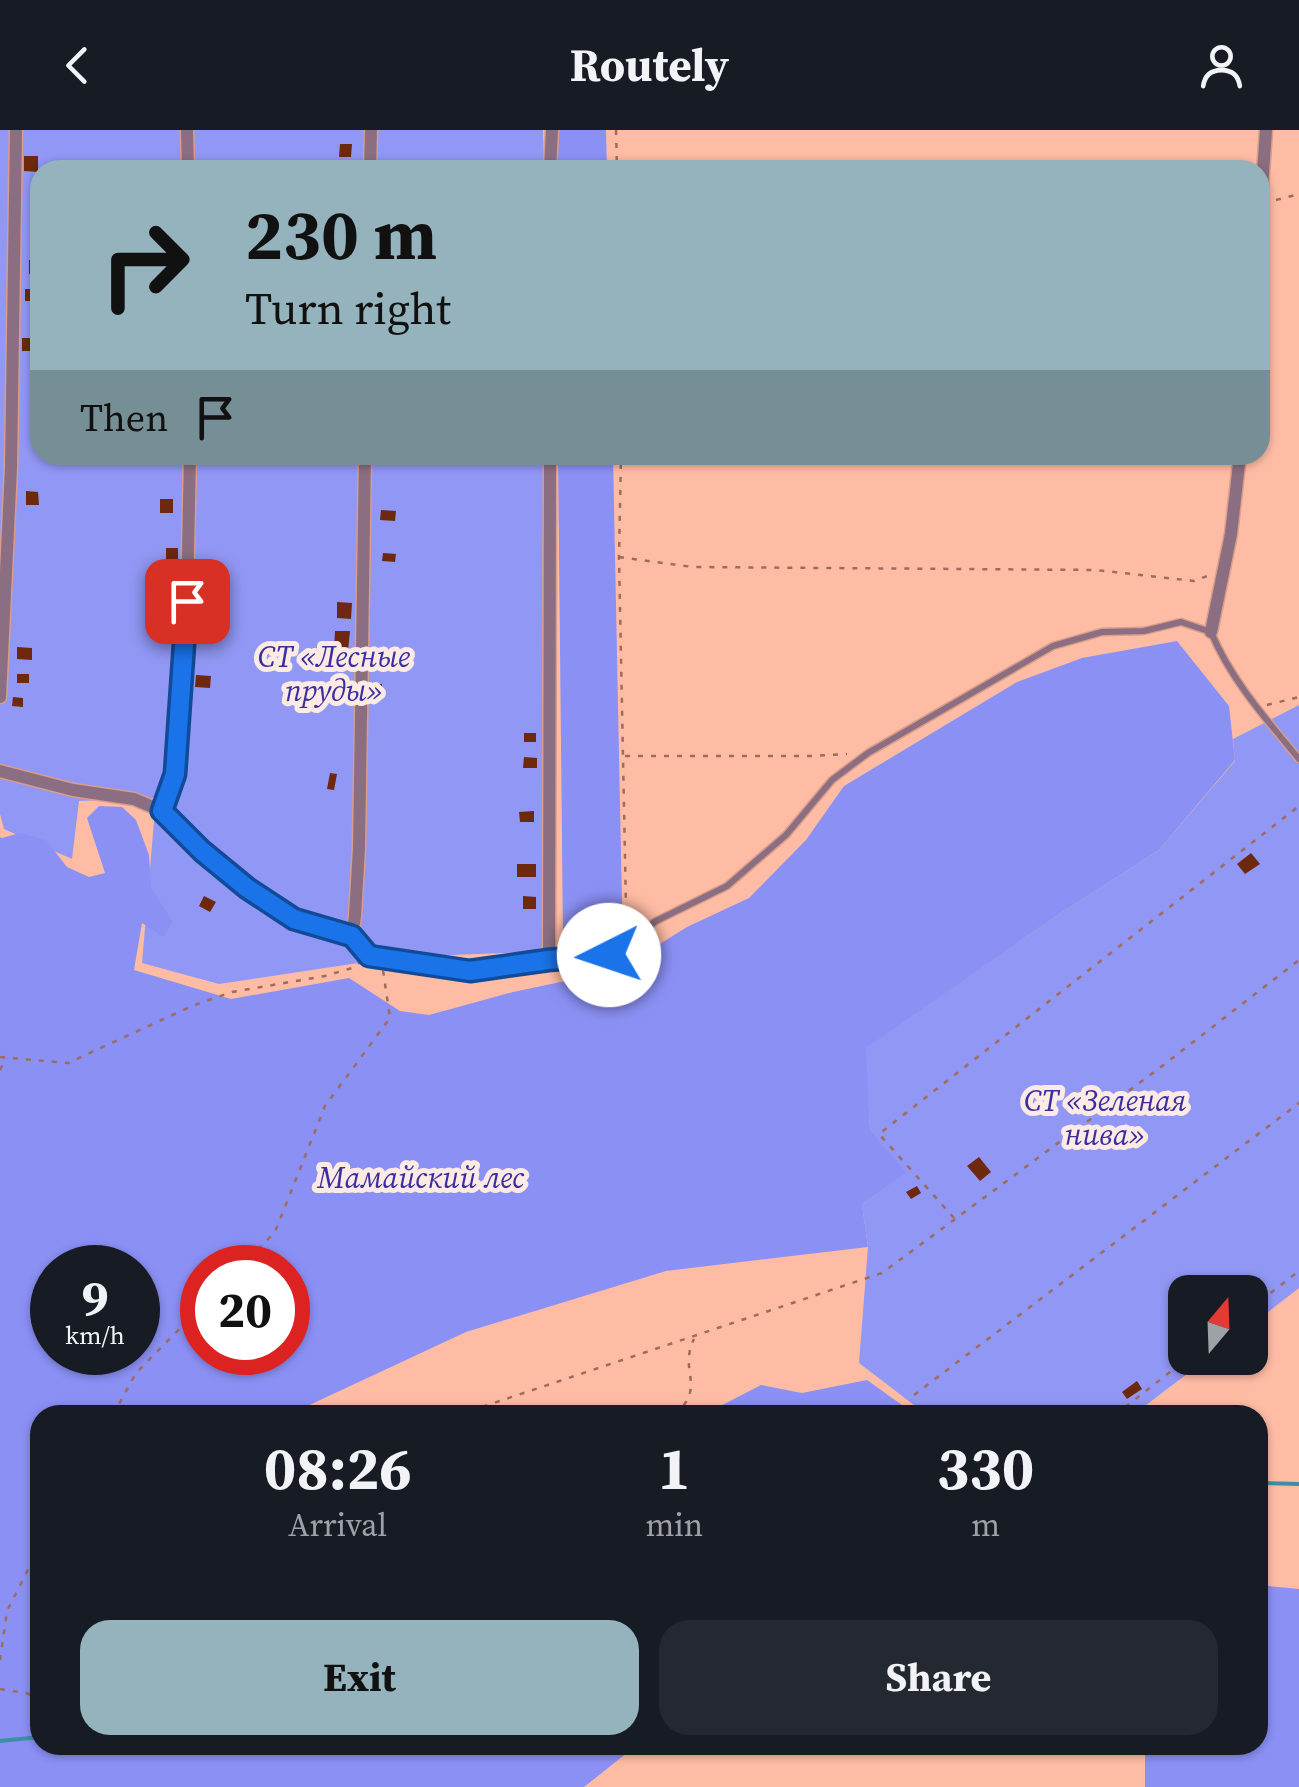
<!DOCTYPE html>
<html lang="en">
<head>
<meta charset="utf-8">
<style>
  body { margin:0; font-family:"Source Serif 4",serif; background:#242831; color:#f1f3f6; height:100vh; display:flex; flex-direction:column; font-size:38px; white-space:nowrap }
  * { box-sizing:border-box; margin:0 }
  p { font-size:32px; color:#9ea1a6 }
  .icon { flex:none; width:55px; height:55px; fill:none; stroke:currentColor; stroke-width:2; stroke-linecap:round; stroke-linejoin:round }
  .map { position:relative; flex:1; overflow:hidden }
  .side { position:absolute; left:30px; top:1275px; width:1238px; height:350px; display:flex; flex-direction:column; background:#171b24; border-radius:30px; box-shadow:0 2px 8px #0004 }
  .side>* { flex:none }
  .hud { position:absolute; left:30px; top:30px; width:1240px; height:305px; border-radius:30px; box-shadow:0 2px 8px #0004; background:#94b3bd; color:#111; overflow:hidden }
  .needle { width:65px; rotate:19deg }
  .buttons { position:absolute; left:1168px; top:1145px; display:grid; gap:20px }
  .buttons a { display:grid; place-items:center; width:100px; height:100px; border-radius:20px; background:#171b24; box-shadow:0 2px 8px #0004; font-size:50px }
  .speed { position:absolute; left:30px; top:1115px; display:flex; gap:20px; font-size:50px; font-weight:700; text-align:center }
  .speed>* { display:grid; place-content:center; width:130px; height:130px; border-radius:50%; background:#171b24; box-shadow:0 2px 8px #0004; line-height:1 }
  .speed small { font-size:25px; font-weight:400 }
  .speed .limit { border:15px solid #d22; background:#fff; color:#111 }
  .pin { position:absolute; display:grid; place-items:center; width:85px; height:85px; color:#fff; margin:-42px; border-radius:20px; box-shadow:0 5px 15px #0006 }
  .me { position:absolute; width:110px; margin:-55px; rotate:266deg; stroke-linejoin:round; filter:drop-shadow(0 0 8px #0008) }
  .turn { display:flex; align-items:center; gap:35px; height:210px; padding:0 50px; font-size:45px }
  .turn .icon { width:130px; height:130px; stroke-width:2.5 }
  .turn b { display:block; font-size:70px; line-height:85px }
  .then { display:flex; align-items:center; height:95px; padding:0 50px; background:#0003; gap:20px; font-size:38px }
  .eta { display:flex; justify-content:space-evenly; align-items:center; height:170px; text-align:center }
  .eta b { font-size:60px; font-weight:700; line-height:70px }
  .primary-button { display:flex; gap:20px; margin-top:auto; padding:20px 50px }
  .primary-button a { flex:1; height:115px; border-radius:30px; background:#94b3bd; color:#111; font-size:40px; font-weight:700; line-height:115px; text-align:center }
  .primary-button a+a { background:#242831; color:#f1f3f6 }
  header { display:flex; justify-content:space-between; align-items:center; height:130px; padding:0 50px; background:#171b24; font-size:45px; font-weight:700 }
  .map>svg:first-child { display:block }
</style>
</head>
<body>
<header><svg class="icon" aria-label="back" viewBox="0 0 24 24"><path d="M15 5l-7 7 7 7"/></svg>Routely<svg class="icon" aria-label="person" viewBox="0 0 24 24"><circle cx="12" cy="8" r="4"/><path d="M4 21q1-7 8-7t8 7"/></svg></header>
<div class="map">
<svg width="1299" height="1657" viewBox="0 0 1299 1657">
  <rect width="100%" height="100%" fill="#ffbca5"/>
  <g fill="#9197f4">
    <path d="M 0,0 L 543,0 L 544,40 L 40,40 L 40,325 L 548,325 L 554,813 L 530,822 L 398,827 L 219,854 L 142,833 L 156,668 L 79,671 L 72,729 L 4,699 L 0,684 Z"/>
    <path d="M 1299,575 L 1299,1158 L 1250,1196 L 1250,1162 L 1185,1162 L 1185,1228 L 1208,1228 L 1133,1285 L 927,1285 L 859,1233 L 868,1117 L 862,1074 L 905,1043 L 870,999 L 865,918 L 1058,785 L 1159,720 L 1235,631 L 1233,609 Z"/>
  </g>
  <g fill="#8b90f5" fill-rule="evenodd">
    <path d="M 559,0 L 606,0 L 607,40 L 556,40 L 555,12 Z"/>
    <path d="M 558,325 L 613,325 L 622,774 L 609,812 L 594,817 L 573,817 L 563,808 Z"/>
    <path d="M 1177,511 L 1229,576 L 1235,630 L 1159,720 L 1058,785 L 866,918 L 870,999 L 906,1043 L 862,1074 L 868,1117 L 666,1141 L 466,1202 L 288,1285 L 40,1285 L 40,1615 L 637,1615 L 584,1657 L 0,1657 L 0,707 L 2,708 L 20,703 L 46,710 L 67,737 L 89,747 L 105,743 L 87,688 L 99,676 L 122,677 L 136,690 L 149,725 L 151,758 L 173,792 L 163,807 L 142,793 L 134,840 L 231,869 L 349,848 L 400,881 L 429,885 L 513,862 L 618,840 L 687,797 L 749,768 L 806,710 L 844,656 L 1017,552 L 1082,528 ZM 52,1138 L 138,1138 L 138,1222 L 52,1222 ZM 202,1138 L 288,1138 L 288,1222 L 202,1222 Z"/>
    <path d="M 867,1250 L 916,1285 L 703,1285 L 761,1255 L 802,1263 Z"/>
    <path d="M 1258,1455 L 1299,1459 L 1299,1657 L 1145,1657 L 1145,1615 L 1258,1615 Z"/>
  </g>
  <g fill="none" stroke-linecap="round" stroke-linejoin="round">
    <g stroke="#3b8fa7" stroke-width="4">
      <path d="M 1258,1353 L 1299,1354"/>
      <path d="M 0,1611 L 40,1607"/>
    </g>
  </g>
  <g fill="#6d280d">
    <path d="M 340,14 L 352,14 L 351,27 L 339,27 Z"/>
    <path d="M 24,26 L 38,26 L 38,42 L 24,41 Z"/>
    <rect x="29" y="130" width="11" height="14"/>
    <rect x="25" y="159" width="12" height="12"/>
    <rect x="22" y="208" width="15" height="13"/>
    <path d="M 26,361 L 38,362 L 39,375 L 26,375 Z"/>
    <rect x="160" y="369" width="13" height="14"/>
    <path d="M 381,380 L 396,381 L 395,391 L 380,390 Z"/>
    <rect x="166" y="418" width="12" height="12"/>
    <path d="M 383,423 L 396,424 L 395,432 L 382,431 Z"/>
    <path d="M 337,472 L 352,473 L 351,489 L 337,488 Z"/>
    <path d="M 335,501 L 350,501 L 348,521 L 334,520 Z"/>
    <path d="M 17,517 L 32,518 L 32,530 L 17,529 Z"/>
    <rect x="17" y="544" width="12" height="9"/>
    <path d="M 196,545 L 211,546 L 210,558 L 195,557 Z"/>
    <rect x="366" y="554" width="16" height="12"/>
    <path d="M 13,567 L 23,568 L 23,577 L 12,576 Z"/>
    <rect x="524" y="603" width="12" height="9"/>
    <path d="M 524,627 L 537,628 L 537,638 L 523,638 Z"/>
    <path d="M 330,643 L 337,644 L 334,660 L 327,659 Z"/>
    <path d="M 534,681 L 534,692 L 520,692 L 519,682 Z"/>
    <path d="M 1251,723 L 1260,734 L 1245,744 L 1237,734 Z"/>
    <rect x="517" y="734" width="19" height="13"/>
    <path d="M 204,766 L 216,772 L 210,782 L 199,776 Z"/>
    <path d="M 523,766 L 536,767 L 536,779 L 523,779 Z"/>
    <path d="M 979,1027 L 991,1042 L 980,1051 L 967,1036 Z"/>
    <path d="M 917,1056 L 921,1063 L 911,1069 L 906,1062 Z"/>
    <path d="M 1137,1251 L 1142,1259 L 1127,1269 L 1122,1262 Z"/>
  </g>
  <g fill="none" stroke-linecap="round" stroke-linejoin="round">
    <defs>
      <path id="service" d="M 549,829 L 609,825 L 656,791 L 727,756 L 786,705 L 832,650 L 868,623 L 1053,516 L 1102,502 L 1144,501 L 1181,492 L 1211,502 C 1231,550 1266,589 1299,629"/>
      <g id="minor">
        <path d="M 187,0 L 188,40"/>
        <path d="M 370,40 L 371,0"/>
        <path d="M 550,40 L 552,0"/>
        <path d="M 1260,87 L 1266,0"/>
        <path d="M 1211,502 L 1231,404 L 1240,325"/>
        <path d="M 0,567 L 11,338 L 16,0"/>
        <path d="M 0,641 L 73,660 L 134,669 L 162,681 L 202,721 L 247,758 L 294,789 L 352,806 L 369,826 L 471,841 L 549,829 L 550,325"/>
        <path d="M 162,681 L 175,644 L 187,471 L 190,325"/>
        <path d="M 352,806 L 355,786 L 359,718 L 365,325"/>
      </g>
    </defs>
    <use href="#service" stroke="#d99d89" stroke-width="9"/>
    <use href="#minor" stroke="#d99d89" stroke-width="15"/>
    <g stroke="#9d6c5c" stroke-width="2.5" stroke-dasharray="5 8" stroke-linecap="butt">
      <path d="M 616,0 L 617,40"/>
      <path d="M 1276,70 L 1299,64"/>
      <path d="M 619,427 L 693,437 L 1096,440 L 1194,451 L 1210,445"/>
      <path d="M 1267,575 L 1299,567"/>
      <path d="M 625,626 L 811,626 L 847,624"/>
      <path d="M 616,805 L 626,778 L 619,427 L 621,325"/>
      <path d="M 0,927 L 68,933 L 192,876 L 232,862 L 325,846 L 352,838 L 359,833"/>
      <path d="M 0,940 L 6,928"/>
      <path d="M 954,1088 L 879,1004 L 1299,676"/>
      <path d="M 240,1138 L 275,1102 L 325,976 L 390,888 L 383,840"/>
      <path d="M 1250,1179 L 1299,1141"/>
      <path d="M 914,1265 L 1299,973"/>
      <path d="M 113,1285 L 136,1243 L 202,1176"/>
      <path d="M 458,1285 L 882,1143 L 1157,940 L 1299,830"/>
      <path d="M 675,1285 C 707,1255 678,1242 694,1209"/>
      <path d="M 1115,1285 L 1188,1228"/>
      <path d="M 0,1530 L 7,1481 L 40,1416"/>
      <path d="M 0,1559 L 26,1563 L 40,1569"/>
    </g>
    <use href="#service" stroke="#8c6e82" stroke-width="6"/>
    <use href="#minor" stroke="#8c6e82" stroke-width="12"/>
  </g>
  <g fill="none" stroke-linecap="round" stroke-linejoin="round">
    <defs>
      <path id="route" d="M 187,471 L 175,644 L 162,681 L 202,721 L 247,758 L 294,789 L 352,806 L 369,826 L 470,841 L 548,830 L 609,825"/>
    </defs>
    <use href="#route" stroke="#114b97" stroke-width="25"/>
    <use href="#route" stroke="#1a73e8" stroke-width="18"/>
  </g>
  <g text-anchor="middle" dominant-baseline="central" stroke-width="10" stroke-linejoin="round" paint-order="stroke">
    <g font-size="30" font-style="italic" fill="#3b2ea1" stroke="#fceae4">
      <text x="334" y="526">СТ «Лесные<tspan x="334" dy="34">пруды»</tspan></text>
      <text x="1105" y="970">СТ «Зеленая<tspan x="1105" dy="34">нива»</tspan></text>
      <text x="421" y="1047">Мамайский лес</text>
    </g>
  </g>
</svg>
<div class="buttons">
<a><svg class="needle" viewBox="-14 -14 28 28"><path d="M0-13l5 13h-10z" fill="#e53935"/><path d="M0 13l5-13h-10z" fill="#9ea1a6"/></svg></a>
</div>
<div class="speed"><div>9<small>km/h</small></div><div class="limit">20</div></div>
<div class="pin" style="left:187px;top:471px;background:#d93025"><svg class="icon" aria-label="arrive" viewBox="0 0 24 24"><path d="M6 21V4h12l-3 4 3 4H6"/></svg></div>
<svg class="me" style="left:609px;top:825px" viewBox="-20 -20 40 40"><circle r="19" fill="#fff"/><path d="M0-13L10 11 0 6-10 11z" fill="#1a73e8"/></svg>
<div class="hud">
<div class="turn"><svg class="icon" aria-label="right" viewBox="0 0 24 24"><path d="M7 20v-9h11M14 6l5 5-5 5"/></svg><div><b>230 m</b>Turn right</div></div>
<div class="then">Then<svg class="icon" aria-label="arrive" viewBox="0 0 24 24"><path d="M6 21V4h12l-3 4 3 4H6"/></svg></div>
</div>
<section class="side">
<div class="eta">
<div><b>08:26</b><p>Arrival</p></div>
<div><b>1</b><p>min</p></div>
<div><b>330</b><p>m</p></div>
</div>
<div class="primary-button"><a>Exit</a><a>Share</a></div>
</section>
</div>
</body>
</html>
